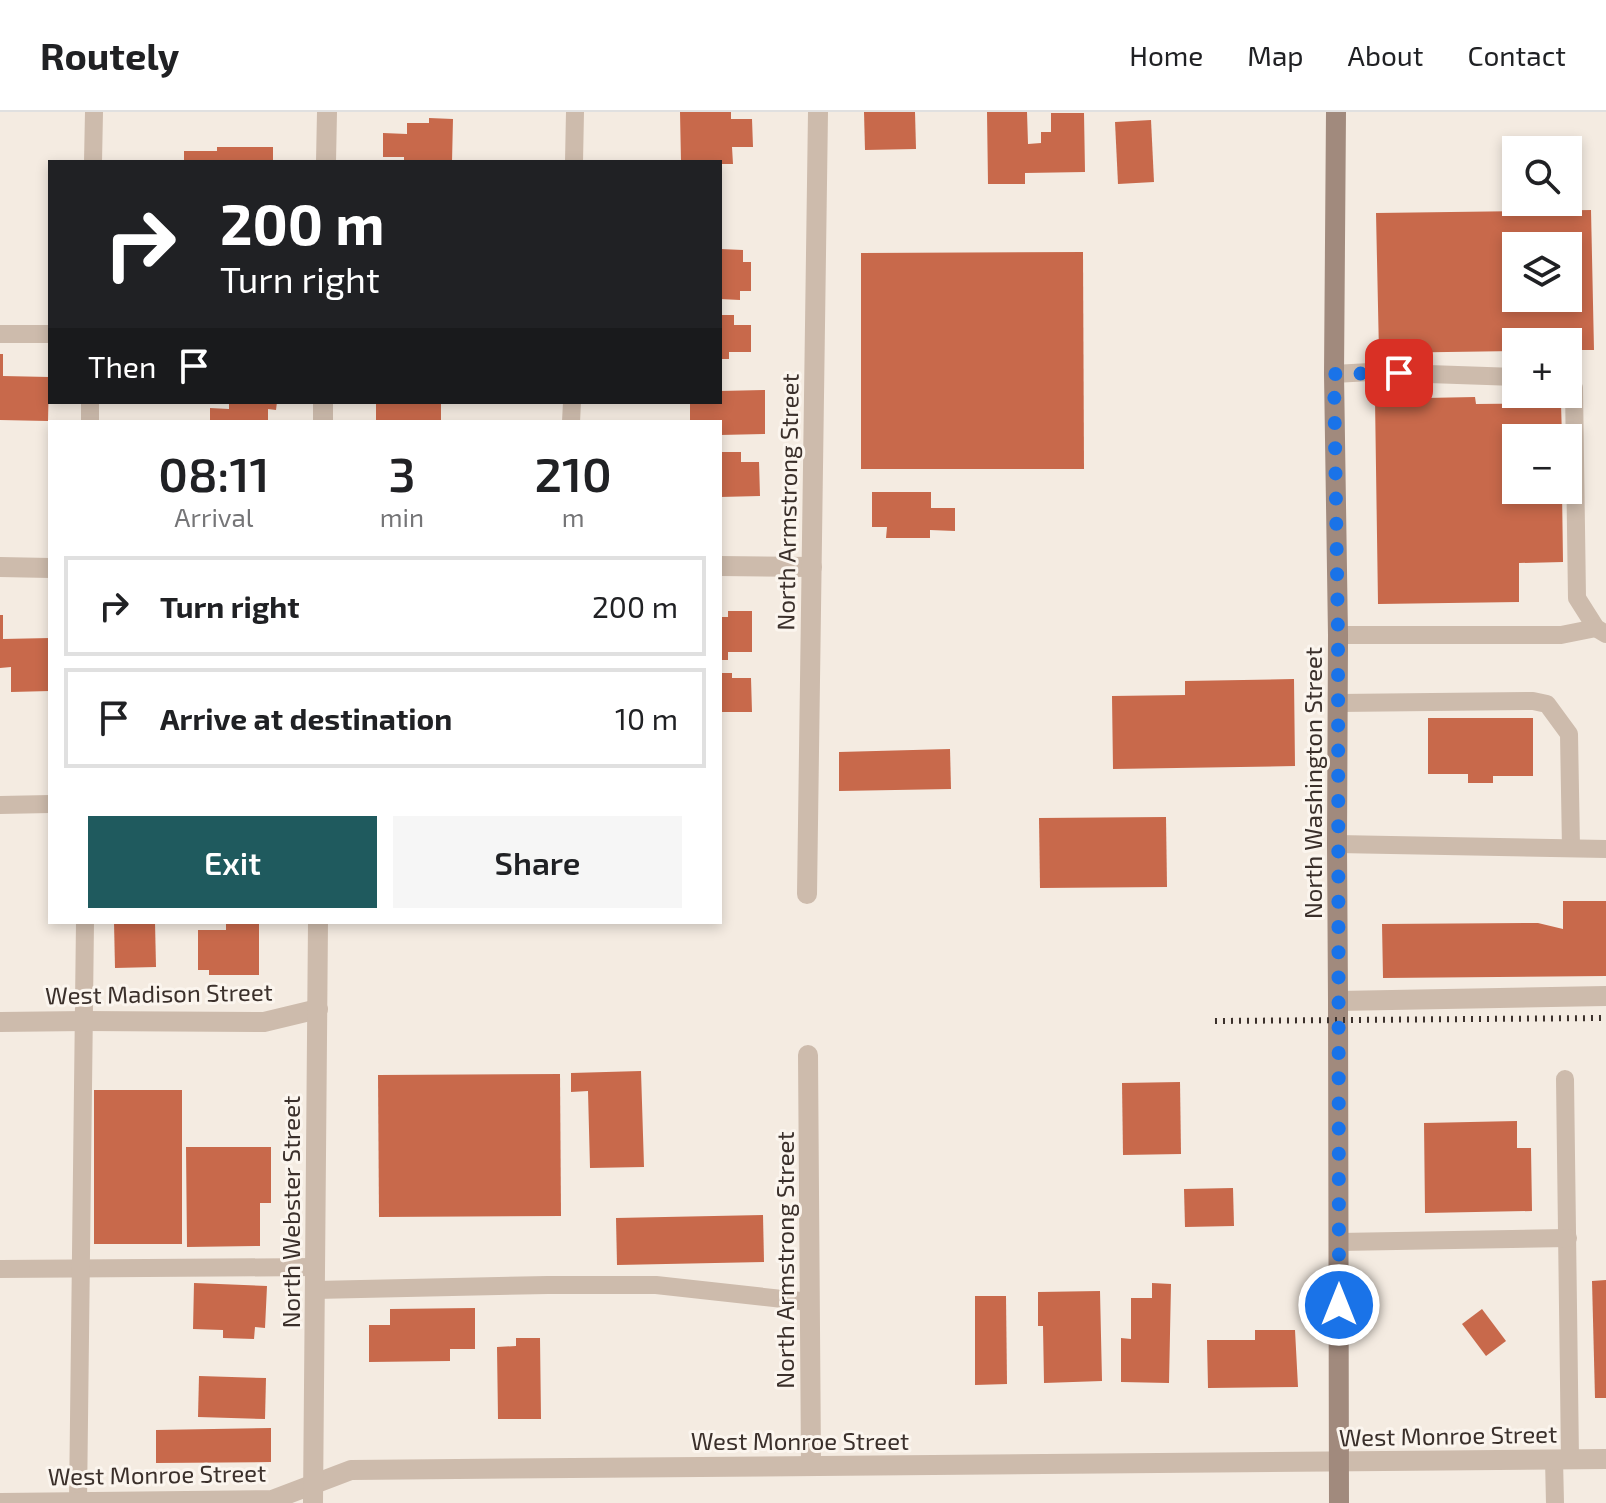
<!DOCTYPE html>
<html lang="en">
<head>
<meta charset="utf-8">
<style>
  body { margin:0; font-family:"Exo 2",sans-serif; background:#f6f6f6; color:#202124; height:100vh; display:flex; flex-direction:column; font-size:30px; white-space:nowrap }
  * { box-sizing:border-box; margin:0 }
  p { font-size:26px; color:#757577 }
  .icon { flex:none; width:44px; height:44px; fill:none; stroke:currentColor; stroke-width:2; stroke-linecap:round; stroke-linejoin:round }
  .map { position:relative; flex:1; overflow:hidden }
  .side { position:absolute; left:48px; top:308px; width:674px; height:504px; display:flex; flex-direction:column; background:#fff; border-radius:0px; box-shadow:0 4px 12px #0003 }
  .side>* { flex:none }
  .top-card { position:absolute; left:48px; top:48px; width:674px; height:244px; border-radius:0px; box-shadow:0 4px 12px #0003; background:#202124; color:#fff; overflow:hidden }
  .controls { position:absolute; left:1502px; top:24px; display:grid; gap:16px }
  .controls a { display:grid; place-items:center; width:80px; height:80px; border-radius:0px; background:#fff; box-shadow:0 4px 12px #0003; font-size:40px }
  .pin { position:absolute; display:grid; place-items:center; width:68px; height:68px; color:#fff; margin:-34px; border-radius:16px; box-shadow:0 4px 12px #0006 }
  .me { position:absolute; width:88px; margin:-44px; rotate:0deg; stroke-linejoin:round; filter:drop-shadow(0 0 6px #0008) }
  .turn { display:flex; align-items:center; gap:28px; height:168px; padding:0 40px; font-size:36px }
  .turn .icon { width:104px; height:104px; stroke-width:2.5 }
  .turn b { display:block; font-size:56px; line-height:68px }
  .then { display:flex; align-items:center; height:76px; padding:0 40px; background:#0003; gap:16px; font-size:30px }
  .eta { display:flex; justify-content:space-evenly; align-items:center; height:136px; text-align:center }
  .eta b { font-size:48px; font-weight:600; line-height:56px }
  .cta { display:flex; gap:16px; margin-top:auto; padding:16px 40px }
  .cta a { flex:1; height:92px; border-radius:0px; background:#1f5a5e; color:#fff; font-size:32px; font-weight:600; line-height:92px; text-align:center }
  .cta a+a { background:#f6f6f6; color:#202124 }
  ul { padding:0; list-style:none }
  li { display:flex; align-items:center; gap:24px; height:100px; margin:0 16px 12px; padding:0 24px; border:4px solid #e0e0e0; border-radius:0px }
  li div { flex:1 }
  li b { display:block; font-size:30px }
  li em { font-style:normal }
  header { display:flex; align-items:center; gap:48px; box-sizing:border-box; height:112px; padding:0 40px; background:#fff; border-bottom:2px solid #e0e0e0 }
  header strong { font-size:38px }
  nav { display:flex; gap:44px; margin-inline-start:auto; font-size:28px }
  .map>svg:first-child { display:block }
</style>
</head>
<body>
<header>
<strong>Routely</strong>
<nav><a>Home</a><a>Map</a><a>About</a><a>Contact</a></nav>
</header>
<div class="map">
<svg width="1606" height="1391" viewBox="0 0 1606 1391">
  <rect width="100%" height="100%" fill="#f4ebe1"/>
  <g fill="#c8694b" fill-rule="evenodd">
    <path d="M 680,0 L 731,0 L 731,7 L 752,7 L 753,35 L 732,35 L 733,52 L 720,52 L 720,50 L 681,50 Z"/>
    <path d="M 864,0 L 915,0 L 916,37 L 865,38 Z"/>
    <path d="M 987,0 L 1027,0 L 1028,32 L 1041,31 L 1041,20 L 1051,20 L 1051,1 L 1084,1 L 1085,60 L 1025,61 L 1025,72 L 988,72 Z"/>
    <path d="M 429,6 L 453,7 L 452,50 L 404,50 L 404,45 L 383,45 L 383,21 L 407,22 L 407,11 L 429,11 Z"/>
    <path d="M 1151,8 L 1154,70 L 1118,72 L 1115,10 Z"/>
    <path d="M 217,35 L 273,35 L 273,50 L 184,50 L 184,39 L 217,39 Z"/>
    <path d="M 1591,98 L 1594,238 L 1568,238 L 1568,230 L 1516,230 L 1516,239 L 1379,241 L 1376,101 ZM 1516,134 L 1568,134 L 1568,186 L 1516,186 Z"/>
    <path d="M 720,137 L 743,138 L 743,150 L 751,150 L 751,179 L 740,179 L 740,188 L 720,187 Z"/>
    <path d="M 1083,140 L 1084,357 L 861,357 L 861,141 Z"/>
    <path d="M 720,203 L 734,203 L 734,213 L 751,213 L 751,240 L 729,240 L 729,247 L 720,247 Z"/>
    <path d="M 0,242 L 3,242 L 3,264 L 49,265 L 48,309 L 0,308 Z"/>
    <path d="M 765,278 L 765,322 L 720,323 L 720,310 L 690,310 L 690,290 L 720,290 L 720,279 Z"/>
    <path d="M 1475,285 L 1476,292 L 1561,291 L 1562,326 L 1516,326 L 1516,378 L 1562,378 L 1563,450 L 1519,451 L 1519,490 L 1378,492 L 1375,287 Z"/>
    <path d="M 229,290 L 277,290 L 276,298 L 268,297 L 268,310 L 210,310 L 210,296 L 229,297 Z"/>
    <path d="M 396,290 L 441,290 L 441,310 L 376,310 L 376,291 Z"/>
    <path d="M 720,340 L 741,340 L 741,350 L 759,350 L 760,384 L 720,385 Z"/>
    <path d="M 872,380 L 931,380 L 931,396 L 955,396 L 955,419 L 930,418 L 930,426 L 886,426 L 887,415 L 872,415 Z"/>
    <path d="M 728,499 L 752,499 L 752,540 L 728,540 L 728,548 L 720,548 L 720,505 L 728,505 Z"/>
    <path d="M 0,503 L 3,503 L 3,527 L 50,526 L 50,579 L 11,580 L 11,555 L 0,556 Z"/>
    <path d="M 720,561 L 732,561 L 732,566 L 751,566 L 752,600 L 720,600 Z"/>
    <path d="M 1294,567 L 1295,654 L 1113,657 L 1112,584 L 1185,583 L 1185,569 Z"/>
    <path d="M 1428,606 L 1533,606 L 1533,664 L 1493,664 L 1493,671 L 1468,671 L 1468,662 L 1428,662 Z"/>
    <path d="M 950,637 L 951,677 L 839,679 L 839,640 Z"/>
    <path d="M 1166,705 L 1167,775 L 1040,776 L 1039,706 Z"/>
    <path d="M 1563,789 L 1606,789 L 1606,864 L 1383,866 L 1382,812 L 1538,811 L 1563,817 Z"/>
    <path d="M 114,810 L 155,810 L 156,855 L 115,856 Z"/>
    <path d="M 226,810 L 259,810 L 259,863 L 209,863 L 209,858 L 198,858 L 198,818 L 226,818 Z"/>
    <path d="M 641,959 L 644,1055 L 590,1056 L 588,979 L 571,980 L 571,961 Z"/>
    <path d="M 560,962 L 561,1104 L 379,1105 L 378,963 Z"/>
    <path d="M 1180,970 L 1181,1042 L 1123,1043 L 1122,971 Z"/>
    <rect x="94" y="978" width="88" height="154"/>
    <path d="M 1517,1009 L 1517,1036 L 1531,1036 L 1532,1099 L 1425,1101 L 1424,1011 Z"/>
    <path d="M 186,1035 L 271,1035 L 271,1091 L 260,1091 L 260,1134 L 187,1135 Z"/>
    <path d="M 1233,1076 L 1234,1114 L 1185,1115 L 1184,1077 Z"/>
    <path d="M 763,1103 L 764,1150 L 617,1153 L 616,1106 Z"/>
    <path d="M 1606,1168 L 1606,1286 L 1595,1286 L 1592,1169 Z"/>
    <path d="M 194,1171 L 267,1174 L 265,1216 L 255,1215 L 254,1227 L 223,1226 L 223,1218 L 193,1217 Z"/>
    <path d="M 1152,1171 L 1171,1172 L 1169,1271 L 1121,1270 L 1121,1226 L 1131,1227 L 1131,1186 L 1152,1186 Z"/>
    <path d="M 1100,1179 L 1102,1269 L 1044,1271 L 1043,1214 L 1038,1214 L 1038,1180 Z"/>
    <path d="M 975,1184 L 1006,1184 L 1007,1272 L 975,1273 Z"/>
    <path d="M 475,1196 L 475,1237 L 450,1237 L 450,1249 L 369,1250 L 369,1213 L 390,1213 L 390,1197 Z"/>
    <path d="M 1482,1197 L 1506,1229 L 1486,1244 L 1462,1212 Z"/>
    <path d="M 1255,1218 L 1295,1218 L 1298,1275 L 1208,1276 L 1207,1228 L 1255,1228 Z"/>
    <path d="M 516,1226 L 540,1226 L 541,1307 L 498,1307 L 497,1235 L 516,1234 Z"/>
    <path d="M 199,1264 L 266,1266 L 265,1307 L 198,1305 Z"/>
    <path d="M 271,1316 L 271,1350 L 156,1351 L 156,1318 Z"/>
  </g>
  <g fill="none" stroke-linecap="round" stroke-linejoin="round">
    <g stroke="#cdbbac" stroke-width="18">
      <path d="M 93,50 L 94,0"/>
      <path d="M 574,50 L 575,0"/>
      <path d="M 0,222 L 50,222"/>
      <path d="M 1334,262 L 1370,260 L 1516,265"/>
      <path d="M 1568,272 L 1574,276 L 1577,486 L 1596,516 L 1606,522"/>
      <path d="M 90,310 L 90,290"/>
      <path d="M 571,310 L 572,290"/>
      <path d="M 1338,523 L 1561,523 L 1596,516"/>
      <path d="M 1338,591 L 1533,589 L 1547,592 L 1569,622 L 1571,736"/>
      <path d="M 0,693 L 50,692"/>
      <path d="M 1337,732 L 1606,737"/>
      <path d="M 1565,967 L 1570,1347"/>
      <path d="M 1339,1130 L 1568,1126"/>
      <path d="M 0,1157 L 315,1155"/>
      <path d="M 315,1178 L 548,1173 L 656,1173 L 810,1190"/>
      <path d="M 1554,1347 L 1555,1391"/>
      <path d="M 78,1391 L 85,810"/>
    </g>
    <g stroke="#cdbbac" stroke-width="20">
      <path d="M 326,50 L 327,0"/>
      <path d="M 323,310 L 323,290"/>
      <path d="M 720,454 L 812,455"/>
      <path d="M 0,455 L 50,456"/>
      <path d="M 807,782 L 818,0"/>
      <path d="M 1338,889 L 1606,884"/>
      <path d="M 0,910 L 84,909 L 264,910 L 318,897"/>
      <path d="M 808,943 L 811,1353"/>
      <path d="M 0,1391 L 272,1388 L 351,1358 L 1606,1347"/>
      <path d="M 313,1391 L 318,810"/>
    </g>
    <path stroke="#a18a7d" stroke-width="20" d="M 1336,0 L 1334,262 L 1338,523 L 1337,732 L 1338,889 L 1339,1391"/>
    <path stroke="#3b302b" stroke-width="6" stroke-dasharray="2 6" stroke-linecap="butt" d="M 1215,909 L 1606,906"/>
  </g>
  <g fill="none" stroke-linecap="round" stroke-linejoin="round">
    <path stroke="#1a73e8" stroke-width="14" stroke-dasharray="0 25.2" d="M 1339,1193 L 1338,523 L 1334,262 L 1399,261"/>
  </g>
  <g text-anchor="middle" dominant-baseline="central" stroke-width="6" stroke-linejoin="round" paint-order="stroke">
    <g font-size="24" fill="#3b302b" stroke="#fbf5ee">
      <text transform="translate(787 390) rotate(-89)">North Armstrong Street</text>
      <text transform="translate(1312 671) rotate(-90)">North Washington Street</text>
      <text transform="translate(159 881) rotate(-1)">West Madison Street</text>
      <text transform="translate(290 1100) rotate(-90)">North Webster Street</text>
      <text transform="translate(784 1148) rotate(-90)">North Armstrong Street</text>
      <text transform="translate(1448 1323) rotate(-1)">West Monroe Street</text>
      <text x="800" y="1328">West Monroe Street</text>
      <text transform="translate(157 1362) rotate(-1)">West Monroe Street</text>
    </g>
  </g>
</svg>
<div class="controls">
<a><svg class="icon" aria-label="search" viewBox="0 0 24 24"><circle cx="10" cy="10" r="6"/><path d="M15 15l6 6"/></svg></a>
<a><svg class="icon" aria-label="layers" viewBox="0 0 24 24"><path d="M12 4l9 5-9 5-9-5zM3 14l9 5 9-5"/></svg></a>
<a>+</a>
<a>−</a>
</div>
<div class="pin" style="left:1399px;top:261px;background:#d93025"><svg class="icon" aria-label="arrive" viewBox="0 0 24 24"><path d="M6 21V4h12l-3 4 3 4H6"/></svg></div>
<svg class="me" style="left:1339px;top:1193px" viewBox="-20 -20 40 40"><circle r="17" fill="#1a73e8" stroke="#fff" stroke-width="3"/><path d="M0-11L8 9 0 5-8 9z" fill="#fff"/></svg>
<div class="top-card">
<div class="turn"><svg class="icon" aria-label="right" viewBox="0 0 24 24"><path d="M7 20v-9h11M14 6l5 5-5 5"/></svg><div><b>200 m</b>Turn right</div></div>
<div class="then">Then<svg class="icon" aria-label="arrive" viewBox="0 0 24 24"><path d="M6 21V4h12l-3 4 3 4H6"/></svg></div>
</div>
<section class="side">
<div class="eta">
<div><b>08:11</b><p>Arrival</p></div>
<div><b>3</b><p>min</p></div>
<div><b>210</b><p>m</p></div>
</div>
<ul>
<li><svg class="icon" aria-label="right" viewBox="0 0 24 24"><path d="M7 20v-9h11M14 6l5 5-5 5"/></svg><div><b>Turn right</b></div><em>200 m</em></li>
<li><svg class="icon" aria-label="arrive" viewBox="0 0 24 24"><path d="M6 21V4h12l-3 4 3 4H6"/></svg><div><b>Arrive at destination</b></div><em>10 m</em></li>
</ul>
<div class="cta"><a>Exit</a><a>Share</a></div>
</section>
</div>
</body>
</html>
